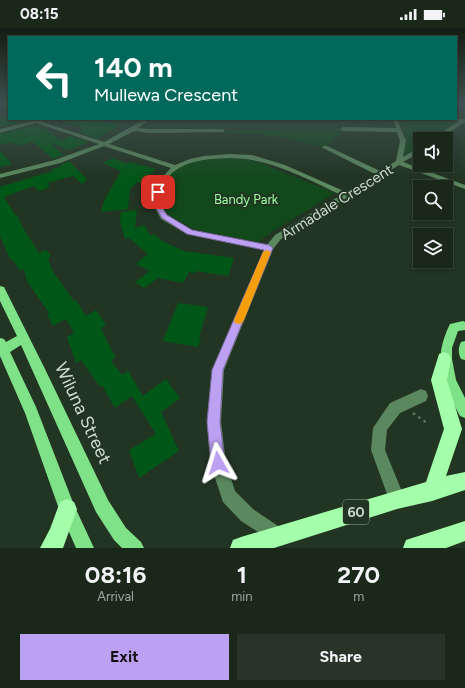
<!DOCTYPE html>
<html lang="en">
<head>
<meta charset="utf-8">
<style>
  body { margin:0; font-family:Figtree,sans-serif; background:#273427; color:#f1f3f6; height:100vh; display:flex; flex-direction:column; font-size:15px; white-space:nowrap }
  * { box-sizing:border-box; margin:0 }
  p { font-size:13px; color:#9fa6a2 }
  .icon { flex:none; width:22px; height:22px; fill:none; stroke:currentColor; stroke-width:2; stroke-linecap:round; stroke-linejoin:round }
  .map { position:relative; height:520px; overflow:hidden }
  .sheet { display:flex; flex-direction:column; background:#1a281a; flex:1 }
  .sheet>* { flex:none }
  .banner { position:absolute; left:8px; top:8px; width:449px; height:84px; border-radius:0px; box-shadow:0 2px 6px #0003,0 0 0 1px #384439; background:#00695c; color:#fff; overflow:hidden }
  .tools { position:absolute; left:413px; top:104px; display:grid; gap:8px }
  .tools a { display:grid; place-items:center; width:40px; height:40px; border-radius:0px; background:#1a281a; box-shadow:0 2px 6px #0003,0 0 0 1px #384439; font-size:20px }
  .pin { position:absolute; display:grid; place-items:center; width:34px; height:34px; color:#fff; margin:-17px; border-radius:8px; box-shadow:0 2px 6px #0006 }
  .me { position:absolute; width:44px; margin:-22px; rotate:354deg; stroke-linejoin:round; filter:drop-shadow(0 0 3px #0008) }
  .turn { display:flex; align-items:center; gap:14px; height:84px; padding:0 20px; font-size:18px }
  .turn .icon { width:52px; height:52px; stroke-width:2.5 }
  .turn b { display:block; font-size:28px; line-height:34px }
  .eta { display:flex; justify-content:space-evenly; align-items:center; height:68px; text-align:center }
  .eta b { font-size:24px; font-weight:700; line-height:28px }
  .action { display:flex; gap:8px; margin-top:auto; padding:8px 20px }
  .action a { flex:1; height:46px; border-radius:0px; background:#bca0f2; color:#111; font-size:16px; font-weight:700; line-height:46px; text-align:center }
  .action a+a { background:#273427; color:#f1f3f6 }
  .status { display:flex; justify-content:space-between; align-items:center; height:28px; padding:0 20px; background:#1a281a; direction:ltr }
  .status svg { height:11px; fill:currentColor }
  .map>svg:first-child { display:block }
</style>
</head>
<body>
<div class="status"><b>08:15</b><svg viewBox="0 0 49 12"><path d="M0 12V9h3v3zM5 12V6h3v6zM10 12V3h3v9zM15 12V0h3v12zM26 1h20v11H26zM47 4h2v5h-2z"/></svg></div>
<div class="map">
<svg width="465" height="520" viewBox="0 0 465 520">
  <rect width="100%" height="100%" fill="#223523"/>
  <g fill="#12491b">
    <path d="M 398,91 C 411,91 444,90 454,95 L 430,111 L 420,111 L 420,117 L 407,126 L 404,125 C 410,110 404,105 398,91 Z"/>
    <path d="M 341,101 L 344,102 L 324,120 C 287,108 255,105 216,104 L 219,102 Z"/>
    <path d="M 211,130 L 238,130 L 258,134 L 335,165 L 270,205 L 259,214 L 196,202 L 169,188 L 159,174 C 160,168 161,161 164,156 C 173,138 193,133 211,130 Z"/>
  </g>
  <g fill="#015717">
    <path d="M 9,87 L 9,91 L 26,91 L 29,92 L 0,99 L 0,90 Z"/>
    <path d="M 63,91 L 88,91 L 121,97 L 97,110 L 78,104 L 85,100 L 63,95 Z"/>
    <path d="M 36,97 L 43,101 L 44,99 L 61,113 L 70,108 L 88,114 L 69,122 L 50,114 L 63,127 L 53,131 L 32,113 L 21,118 L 11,114 L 0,117 L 0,106 Z"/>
    <path d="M 0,123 L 12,136 L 0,139 Z"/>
    <path d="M 113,130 L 127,136 L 129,134 L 156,141 L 140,155 L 137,154 L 130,161 L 128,181 L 101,184 L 104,173 L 121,143 L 103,135 Z"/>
    <path d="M 69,133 L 87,151 L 82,156 L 73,148 L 47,155 L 50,159 L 39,163 L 34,158 L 4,169 L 15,187 L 17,187 L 23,200 L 39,225 L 46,222 L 51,228 L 48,230 L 52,242 L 74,273 L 76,272 L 86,288 L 96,282 L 106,297 L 101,300 L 112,323 L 116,329 L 111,333 L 122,347 L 128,343 L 143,368 L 166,351 L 180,370 L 161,384 L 179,423 L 139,450 L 129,422 L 156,406 L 132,368 L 115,380 L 102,357 L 100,359 L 81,332 L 76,335 L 67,309 L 74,305 L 66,291 L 53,298 L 47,286 L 49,285 L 27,253 L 24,241 L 20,243 L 12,231 L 10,231 L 0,208 L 0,159 L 53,143 L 52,141 L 62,138 L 60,137 Z"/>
    <path d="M 137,182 L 135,200 L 145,197 L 150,208 L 154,206 L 162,213 L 184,223 L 234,230 L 228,248 L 196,243 L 195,245 L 189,244 L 183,255 L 158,250 L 144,260 L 135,254 L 150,243 L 136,236 L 148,226 L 129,210 L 125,211 L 120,194 L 121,184 Z"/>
    <path d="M 178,275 L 208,279 L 199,309 L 201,309 L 198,319 L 163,313 Z"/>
  </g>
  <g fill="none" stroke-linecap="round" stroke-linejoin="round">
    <path stroke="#637363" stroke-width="2.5" stroke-dasharray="2.5 4" stroke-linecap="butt" d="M 413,385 L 427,395"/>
    <g fill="#5b885e" fill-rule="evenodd">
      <path d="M 41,91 L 45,92 L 42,94 L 104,114 C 114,109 142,91 150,91 L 138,100 L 149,101 L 222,101 L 224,102 L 224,104 L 149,105 L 134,103 L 109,116 L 175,137 L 190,131 L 204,128 L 229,126 L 252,127 L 285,137 L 346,164 L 375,146 L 323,120 L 323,118 L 327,118 L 380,143 L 396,133 L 400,113 L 397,104 L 343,103 L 340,101 L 343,99 L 396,100 L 393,91 L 397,91 L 406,113 L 403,129 L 420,119 L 420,124 L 403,134 L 465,157 L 465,161 L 399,137 L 281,211 L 273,221 L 224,342 L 221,394 L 226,435 L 235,463 L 253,481 L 284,502 L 287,508 L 284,514 L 278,517 L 241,493 L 223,474 L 210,435 L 207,394 L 212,342 L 264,222 L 187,206 L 161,191 L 151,173 L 157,155 L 171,140 L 104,118 L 60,135 L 0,150 L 0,146 L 55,132 L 99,116 L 36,95 L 0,105 L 0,101 ZM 229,130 C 270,130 305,150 341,167 L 275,207 L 267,217 L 192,202 L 167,187 L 159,173 C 160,167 161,160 164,155 C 178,132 206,131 229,130 Z"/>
      <path d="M 431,91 L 465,91 L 465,94 L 439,111 L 432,111 L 459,93 L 433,92 Z"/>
      <path d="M 421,361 L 426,363 L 428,368 L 426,373 L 400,385 L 387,402 L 385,422 L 405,471 L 403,477 L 397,479 L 391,477 L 371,422 L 373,400 L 390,375 Z"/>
    </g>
    <g fill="#7fe188" fill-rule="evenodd">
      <path d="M 0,258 L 4,259 L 45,341 L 108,472 L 126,500 L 141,514 L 144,520 L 122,520 L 114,512 L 96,484 L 21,317 L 10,324 L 36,379 L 74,477 L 94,520 L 76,520 L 59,481 L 25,385 L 0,328 L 0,310 L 4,311 L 6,314 L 17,308 L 0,273 Z"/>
      <path d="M 463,293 L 465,294 L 465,302 L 458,303 L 452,320 L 452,331 L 456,352 L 465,370 L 465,390 L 460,388 C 442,354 432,332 450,296 Z"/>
      <path d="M 465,313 L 465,332 L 461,331 C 458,325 458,320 461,314 Z"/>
    </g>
    <g fill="#a3ffa9" fill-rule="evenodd">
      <path d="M 444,324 L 449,326 L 451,331 L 447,352 L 462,401 L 446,448 L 465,444 L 465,462 L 432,473 L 397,481 L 274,520 L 230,520 L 233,512 L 241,509 L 426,454 L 444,401 L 431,352 L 439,326 Z"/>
      <path d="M 67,471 L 74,474 L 77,481 L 63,520 L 40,520 L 50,501 L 60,474 Z"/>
      <path d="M 465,493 L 465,513 L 446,520 L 403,520 L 406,512 Z"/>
    </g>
  </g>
  <linearGradient id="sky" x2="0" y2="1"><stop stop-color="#131d13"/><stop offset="0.51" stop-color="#3e5150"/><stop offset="1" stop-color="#3e5150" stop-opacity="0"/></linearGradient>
  <rect width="465" height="150" fill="url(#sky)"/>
  <path fill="#bca0f2" stroke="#7a689d" d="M 156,162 L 161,164 L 158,173 L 167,187 L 192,202 L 269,217 L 273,220 L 223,342 L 220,394 L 225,435 L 223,440 L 218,442 L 213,440 L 211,435 L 207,394 L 212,342 L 264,222 L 187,206 L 162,190 L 152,173 Z"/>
  <path fill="#f59e0b" d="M 267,222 L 271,224 L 244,292 L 242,295 L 239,296 L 235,295 L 234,292 L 263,224 Z"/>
  <g text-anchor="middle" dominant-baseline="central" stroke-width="4" stroke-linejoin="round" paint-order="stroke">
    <g font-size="13" fill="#9cfca3" stroke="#223523">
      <text x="246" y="171">Bandy Park</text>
    </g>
    <rect fill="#223523" stroke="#9ba99b" stroke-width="1" x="343" y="472" width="26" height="24" rx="3"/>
    <g font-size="14" font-weight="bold" fill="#cfdbcf">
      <text x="356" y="484">60</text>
    </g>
    <g font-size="15" fill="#cfdbcf" stroke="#223523">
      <text transform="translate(337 174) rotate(-32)">Armadale Crescent</text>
    </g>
    <g font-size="18" fill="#cfdbcf" stroke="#223523">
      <text transform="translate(83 385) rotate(65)">Wiluna Street</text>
    </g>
  </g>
</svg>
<div class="tools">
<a><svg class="icon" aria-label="sound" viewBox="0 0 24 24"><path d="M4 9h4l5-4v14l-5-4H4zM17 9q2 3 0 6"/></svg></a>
<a><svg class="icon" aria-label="search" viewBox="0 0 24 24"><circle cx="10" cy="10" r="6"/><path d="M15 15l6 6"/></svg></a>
<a><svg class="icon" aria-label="layers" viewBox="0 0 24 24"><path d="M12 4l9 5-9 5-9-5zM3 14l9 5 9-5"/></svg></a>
</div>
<div class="pin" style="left:158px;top:164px;background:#d93025"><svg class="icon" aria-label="arrive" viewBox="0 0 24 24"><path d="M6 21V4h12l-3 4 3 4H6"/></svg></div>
<svg class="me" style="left:218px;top:435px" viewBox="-20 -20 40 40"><path d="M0-17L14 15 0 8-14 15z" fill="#bca0f2" stroke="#fff" stroke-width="4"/></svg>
<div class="banner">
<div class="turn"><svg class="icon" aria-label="left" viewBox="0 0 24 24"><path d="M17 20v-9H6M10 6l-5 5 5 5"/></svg><div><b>140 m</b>Mullewa Crescent</div></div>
</div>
</div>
<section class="sheet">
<div class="eta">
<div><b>08:16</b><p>Arrival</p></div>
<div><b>1</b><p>min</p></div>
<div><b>270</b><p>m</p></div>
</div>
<div class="action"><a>Exit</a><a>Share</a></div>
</section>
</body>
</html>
